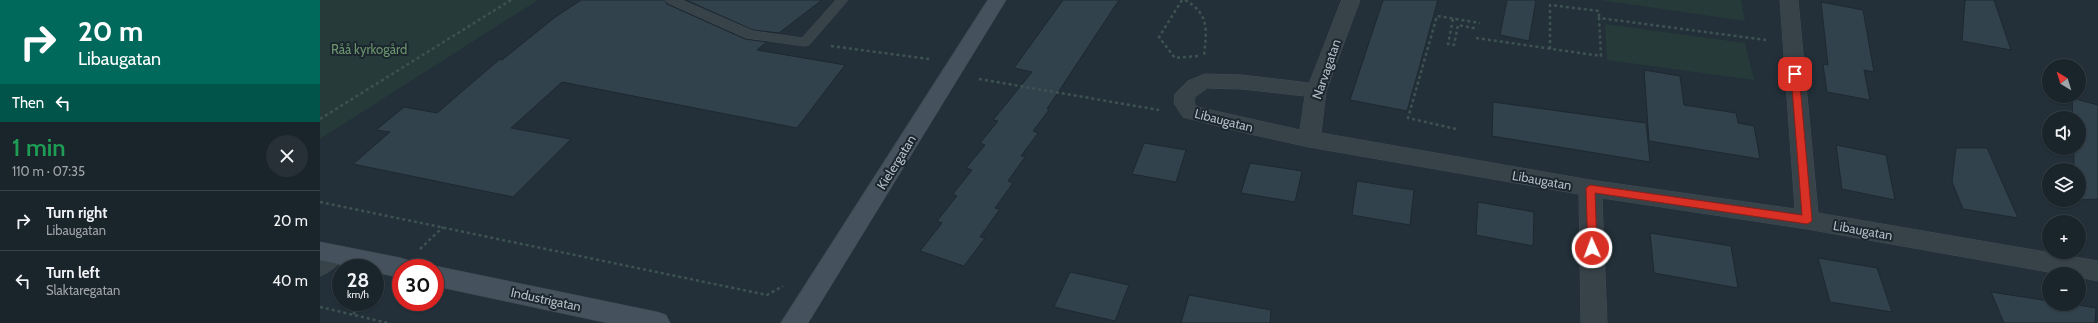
<!DOCTYPE html>
<html lang="en">
<head>
<meta charset="utf-8">
<style>
  body { margin:0; font-family:Cabin,sans-serif; background:#273037; color:#f1f3f6; height:100vh; display:flex; flex-direction:column; font-size:15px; white-space:nowrap }
  * { box-sizing:border-box; margin:0 }
  p { font-size:13px; color:#9fa4a9 }
  .icon { flex:none; width:22px; height:22px; fill:none; stroke:currentColor; stroke-width:2; stroke-linecap:round; stroke-linejoin:round }
  .map { position:relative; flex:1; overflow:hidden }
  .panel { display:flex; flex-direction:column; background:#1a242b; width:320px }
  .panel>* { flex:none }
  .top-card { background:#00695c; color:#fff; overflow:hidden }
  .needle { width:26px; rotate:322deg }
  .tools { position:absolute; left:1722px; top:59px; display:grid; gap:8px }
  .tools a { display:grid; place-items:center; width:44px; height:44px; border-radius:50%; background:#1a242b; box-shadow:0 1px 3px #0004,0 0 0 1px #384147; font-size:20px }
  .speed { position:absolute; left:12px; top:259px; display:flex; gap:8px; font-size:20px; font-weight:700; text-align:center }
  .speed>* { display:grid; place-content:center; width:52px; height:52px; border-radius:50%; background:#1a242b; box-shadow:0 1px 3px #0004,0 0 0 1px #384147; line-height:1 }
  .speed small { font-size:10px; font-weight:400 }
  .speed .limit { border:6px solid #d22; background:#fff; color:#111 }
  .pin { position:absolute; display:grid; place-items:center; width:34px; height:34px; color:#fff; margin:-17px; border-radius:8px; box-shadow:0 2px 6px #0006 }
  .me { position:absolute; width:44px; margin:-22px; rotate:358deg; stroke-linejoin:round; filter:drop-shadow(0 0 3px #0008) }
  .turn { display:flex; align-items:center; gap:14px; height:84px; padding:0 12px; font-size:18px }
  .turn .icon { width:52px; height:52px; stroke-width:2.5 }
  .turn b { display:block; font-size:28px; line-height:34px }
  .then { display:flex; align-items:center; height:38px; padding:0 12px; background:#0003; gap:8px; font-size:15px }
  .round { display:grid; place-items:center; flex:none; width:42px; height:42px; border-radius:21px; background:#273037 }
  .head { display:flex; align-items:center; justify-content:space-between; height:68px; padding:0 12px }
  h1 { font-size:24px; font-weight:600; line-height:30px; color:#1e9e55 }
  ul { padding:0; list-style:none }
  li { display:flex; align-items:center; gap:12px; height:60px; padding:0 12px; border-top:1px solid #384147 }
  li div { flex:1 }
  li b { display:block; font-size:15px }
  li em { font-style:normal }
  main { display:flex; flex:1; min-height:0 }
  .map>svg:first-child { display:block }
</style>
</head>
<body>
<main>
<section class="panel">
<div class="top-card">
<div class="turn"><svg class="icon" aria-label="right" viewBox="0 0 24 24"><path d="M7 20v-9h11M14 6l5 5-5 5"/></svg><div><b>20 m</b>Libaugatan</div></div>
<div class="then">Then<svg class="icon" aria-label="left" viewBox="0 0 24 24"><path d="M17 20v-9H6M10 6l-5 5 5 5"/></svg></div>
</div>
<div class="head"><div><h1>1 min</h1><p>110 m · 07:35</p></div><a class="round"><svg class="icon" aria-label="close" viewBox="0 0 24 24"><path d="M6 6l12 12M18 6L6 18"/></svg></a></div>
<ul>
<li><svg class="icon" aria-label="right" viewBox="0 0 24 24"><path d="M7 20v-9h11M14 6l5 5-5 5"/></svg><div><b>Turn right</b><p>Libaugatan</p></div><em>20 m</em></li>
<li><svg class="icon" aria-label="left" viewBox="0 0 24 24"><path d="M17 20v-9H6M10 6l-5 5 5 5"/></svg><div><b>Turn left</b><p>Slaktaregatan</p></div><em>40 m</em></li>
</ul>
</section>
<div class="map">
<svg width="1778" height="323" viewBox="0 0 1778 323">
  <rect width="100%" height="100%" fill="#233039"/>
  <g fill="#253a39">
    <path d="M 0,0 L 218,0 L 0,139 Z"/>
    <path d="M 1280,0 L 1421,0 L 1425,21 Z"/>
    <path d="M 1285,24 L 1425,43 L 1434,80 L 1287,60 Z"/>
  </g>
  <g fill="#32424d" stroke="#1e2830">
    <path d="M 261,0 L 345,0 L 347,4 L 425,39 L 447,42 L 437,50 L 525,65 L 477,128 L 242,82 L 191,128 L 251,139 L 193,197 L 33,164 L 70,132 L 56,130 L 84,107 L 117,113 L 180,59 L 182,60 L 234,18 Z"/>
    <path d="M 366,0 L 502,0 L 459,33 L 433,30 Z"/>
    <path d="M 743,0 L 799,0 L 727,109 L 729,110 L 713,131 L 718,133 L 701,156 L 705,157 L 688,181 L 693,183 L 675,208 L 680,209 L 660,237 L 665,238 L 644,266 L 600,251 L 622,223 L 617,221 L 637,196 L 633,194 L 652,170 L 646,168 L 665,145 L 660,143 L 678,121 L 673,120 L 712,72 L 694,68 Z"/>
    <path d="M 1063,0 L 1118,0 L 1087,111 L 1030,100 Z"/>
    <path d="M 1187,0 L 1216,0 L 1209,41 L 1180,35 Z"/>
    <path d="M 1645,0 L 1674,0 L 1691,50 L 1642,41 Z"/>
    <path d="M 1501,2 L 1543,10 L 1554,72 L 1544,70 L 1550,100 L 1507,92 L 1503,64 L 1508,65 Z"/>
    <path d="M 1324,70 L 1360,76 L 1364,105 L 1416,113 L 1418,123 L 1434,126 L 1440,159 L 1329,141 Z"/>
    <path d="M 1752,98 L 1778,105 L 1778,199 L 1759,200 L 1759,170 L 1754,170 L 1754,148 L 1759,148 L 1759,118 L 1753,118 Z"/>
    <path d="M 1173,102 L 1326,123 L 1330,162 L 1172,136 Z"/>
    <path d="M 824,143 L 866,150 L 856,182 L 812,174 Z"/>
    <path d="M 1516,145 L 1566,155 L 1575,200 L 1522,189 Z"/>
    <path d="M 1636,148 L 1667,148 L 1698,218 L 1643,209 L 1632,182 Z"/>
    <path d="M 930,163 L 982,171 L 975,202 L 921,193 Z"/>
    <path d="M 1037,181 L 1094,190 L 1090,225 L 1032,215 Z"/>
    <path d="M 1158,202 L 1214,212 L 1213,246 L 1156,235 Z"/>
    <path d="M 1330,233 L 1411,246 L 1418,288 L 1334,273 Z"/>
    <path d="M 1498,258 L 1557,268 L 1572,312 L 1510,302 Z"/>
    <path d="M 750,272 L 809,285 L 795,321 L 734,307 Z"/>
    <path d="M 1671,292 L 1729,301 L 1729,304 L 1751,304 L 1776,308 L 1775,323 L 1684,323 Z"/>
    <path d="M 869,295 L 951,310 L 950,323 L 861,323 Z"/>
  </g>
  <g fill="none" stroke-linecap="round" stroke-linejoin="round">
    <defs>
      <g id="lane">
        <path d="M 346,0 L 362,0 L 433,31 L 482,38 L 516,0 L 528,0 L 489,45 L 485,46 L 426,38 L 348,3 Z"/>
        <path d="M 17,249 L 22,251 L 25,255 C 20,264 9,273 0,276 L 0,261 L 12,251 Z"/>
      </g>
      <path id="street" d="M 1022,0 L 1040,0 L 1006,91 L 1001,133 L 1270,180 L 1475,209 L 1460,0 L 1478,0 L 1498,213 L 1778,261 L 1778,281 L 1759,277 L 1759,274 L 1740,274 L 1487,229 L 1282,198 L 1287,323 L 1261,323 L 1259,194 L 989,147 L 930,134 L 863,117 L 854,103 L 855,94 L 868,81 L 885,74 L 922,75 L 989,83 ZM 888,88 L 922,89 L 985,96 L 980,130 L 877,107 L 874,103 L 875,97 Z"/>
      <g id="secondary">
        <path d="M 668,0 L 686,0 L 488,323 L 461,323 Z"/>
        <path d="M 0,242 L 81,258 L 90,261 L 93,268 L 81,268 L 81,278 L 55,272 L 55,268 L 36,268 L 0,260 Z"/>
        <path d="M 115,266 L 337,312 L 346,315 L 350,323 L 288,323 L 115,286 L 115,268 L 110,268 Z"/>
      </g>
    </defs>
    <use href="#lane" stroke="#434d55" stroke-width="1"/>
    <use href="#street" stroke="#434d55" stroke-width="1"/>
    <use href="#secondary" stroke="#434d55" stroke-width="1"/>
    <g stroke="#3e5251" stroke-width="2.5" stroke-dasharray="3 3" stroke-linecap="butt">
      <path d="M 862,0 L 839,37 L 855,58 L 879,56"/>
      <path d="M 865,0 C 891,15 886,31 884,57"/>
      <path d="M 1133,19 L 1128,44 L 1134,45 L 1138,25 L 1158,29"/>
      <path d="M 1156,38 L 1281,56 L 1279,18 L 1446,40"/>
      <path d="M 511,46 L 609,59"/>
      <path d="M 1230,49 L 1230,5 L 1279,11 L 1279,18"/>
      <path d="M 659,79 L 839,110"/>
      <path d="M 0,119 L 191,0"/>
      <path d="M 1136,129 L 1088,118 L 1117,16 L 1160,23"/>
      <path d="M 0,202 L 447,295 L 463,286"/>
      <path d="M 100,249 L 123,227"/>
      <path d="M 0,307 L 68,323"/>
      <path d="M 33,314 L 46,302"/>
    </g>
    <use href="#lane" fill="#374249" fill-rule="evenodd"/>
    <use href="#street" fill="#374249" fill-rule="evenodd"/>
    <use href="#secondary" fill="#45515c" fill-rule="evenodd"/>
  </g>
  <path fill="#d93025" stroke="#8d1f18" d="M 1475,71 L 1479,74 L 1492,220 L 1491,222 L 1487,224 L 1275,193 L 1277,248 L 1275,251 L 1268,251 L 1266,188 L 1270,185 L 1482,215 L 1471,74 Z"/>
  <g text-anchor="middle" dominant-baseline="central" stroke-width="4" stroke-linejoin="round" paint-order="stroke">
    <g font-size="13" fill="#6a956d" stroke="#1c262e">
      <text x="49" y="49">Råå kyrkogård</text>
    </g>
    <g font-size="13" fill="#b2bdc5" stroke="#1c262e">
      <text transform="translate(1006 69) rotate(-71)">Narvagatan</text>
      <text transform="translate(904 120) rotate(14)">Libaugatan</text>
      <text transform="translate(576 162) rotate(-58)">Kielergatan</text>
      <text transform="translate(1222 180) rotate(10)">Libaugatan</text>
      <text transform="translate(1543 230) rotate(10)">Libaugatan</text>
      <text transform="translate(226 299) rotate(12)">Industrigatan</text>
    </g>
  </g>
</svg>
<div class="tools">
<a><svg class="needle" viewBox="-14 -14 28 28"><path d="M0-13l5 13h-10z" fill="#e53935"/><path d="M0 13l5-13h-10z" fill="#9fa4a9"/></svg></a>
<a><svg class="icon" aria-label="sound" viewBox="0 0 24 24"><path d="M4 9h4l5-4v14l-5-4H4zM17 9q2 3 0 6"/></svg></a>
<a><svg class="icon" aria-label="layers" viewBox="0 0 24 24"><path d="M12 4l9 5-9 5-9-5zM3 14l9 5 9-5"/></svg></a>
<a>+</a>
<a>−</a>
</div>
<div class="speed"><div>28<small>km/h</small></div><div class="limit">30</div></div>
<div class="pin" style="left:1475px;top:74px;background:#d93025"><svg class="icon" aria-label="arrive" viewBox="0 0 24 24"><path d="M6 21V4h12l-3 4 3 4H6"/></svg></div>
<svg class="me" style="left:1272px;top:248px" viewBox="-20 -20 40 40"><circle r="17" fill="#d93025" stroke="#fff" stroke-width="3"/><path d="M0-11L8 9 0 5-8 9z" fill="#fff"/></svg>
</div>
</main>
</body>
</html>
